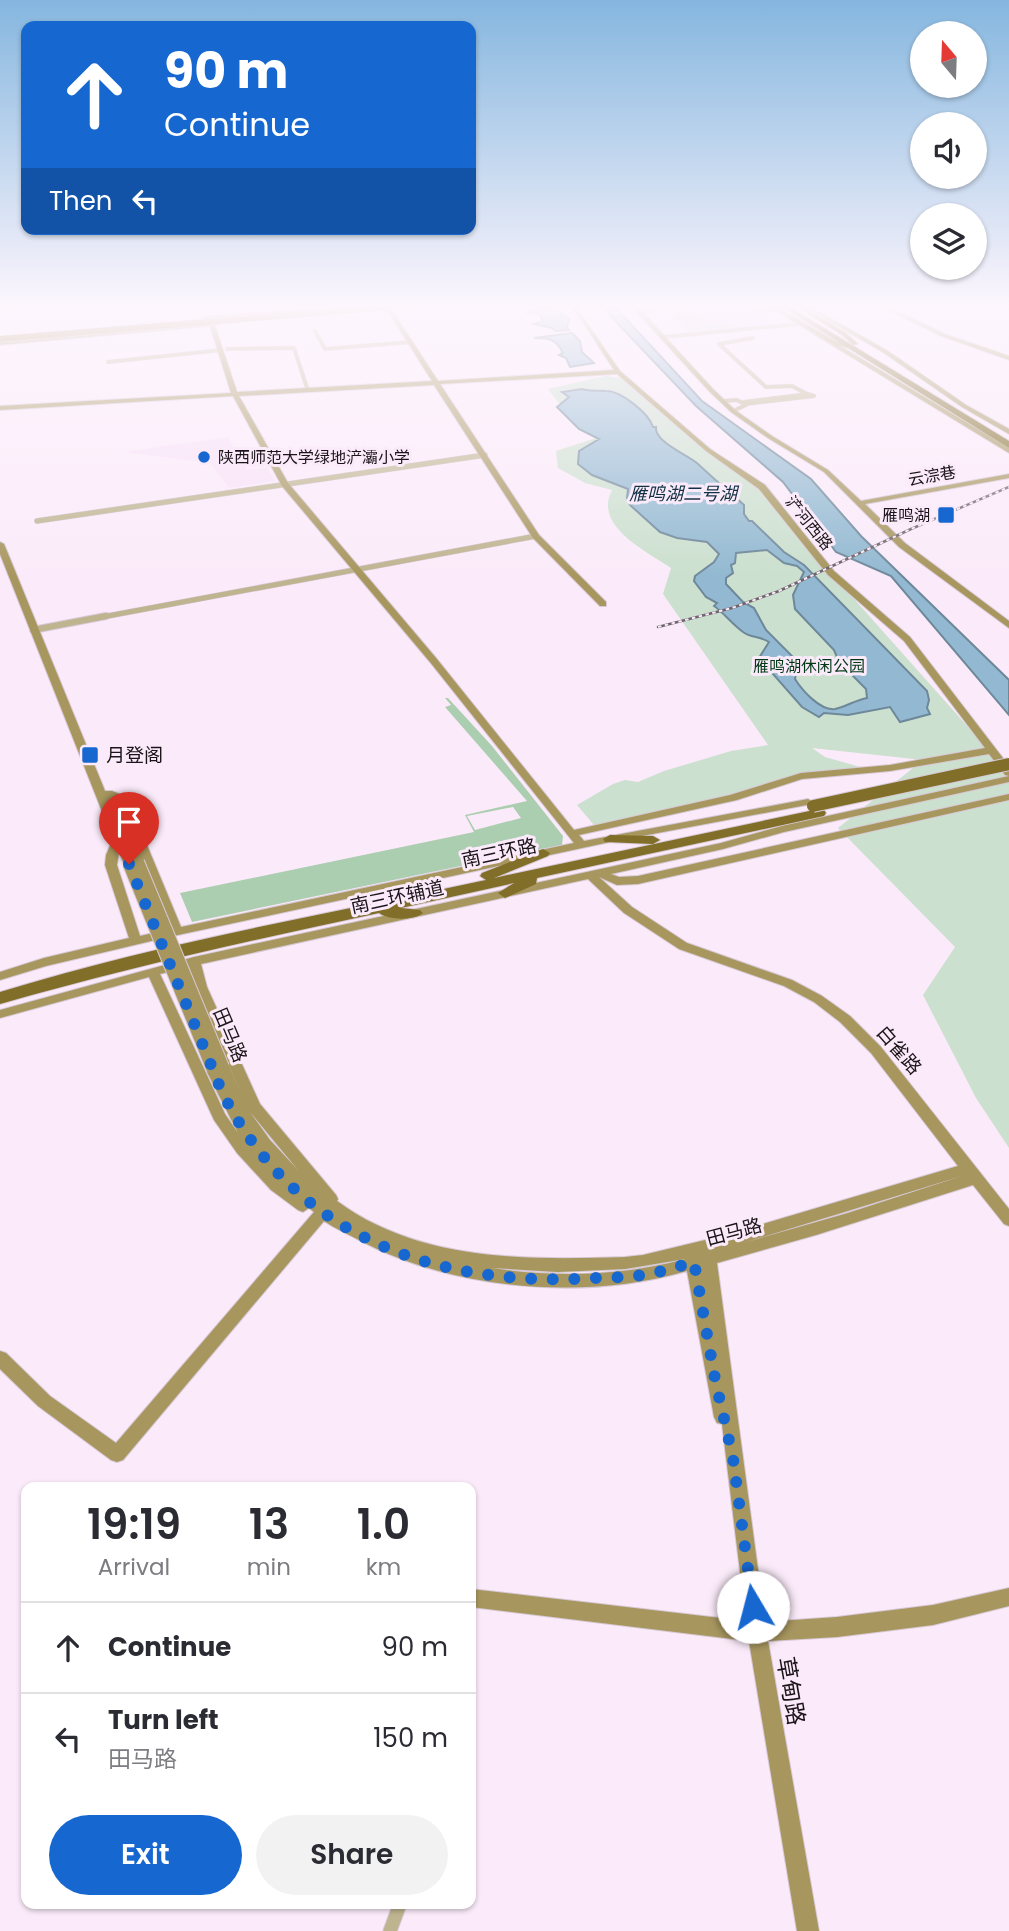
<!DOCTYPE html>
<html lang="en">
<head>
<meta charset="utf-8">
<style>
  body { margin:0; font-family:Poppins,"Noto Sans SC",sans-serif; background:#f2f2f3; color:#2b2b33; height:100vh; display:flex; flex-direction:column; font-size:26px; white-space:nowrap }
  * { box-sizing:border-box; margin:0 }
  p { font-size:23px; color:#7c7c81 }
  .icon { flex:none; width:38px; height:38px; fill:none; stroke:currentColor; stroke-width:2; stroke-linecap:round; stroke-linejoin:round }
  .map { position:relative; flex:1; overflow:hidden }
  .details { position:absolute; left:21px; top:1482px; width:455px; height:427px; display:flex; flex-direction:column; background:#fff; border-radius:14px; box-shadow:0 2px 5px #0004 }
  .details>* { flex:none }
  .guide { position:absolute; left:21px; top:21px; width:455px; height:214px; border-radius:14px; box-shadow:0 2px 5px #0004; background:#1767d1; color:#fff; overflow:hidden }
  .needle { width:46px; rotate:341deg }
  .controls { position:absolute; left:910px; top:21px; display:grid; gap:14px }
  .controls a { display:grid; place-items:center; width:77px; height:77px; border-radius:50%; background:#fff; box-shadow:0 2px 5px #0004; font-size:35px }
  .pin { position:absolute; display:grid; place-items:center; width:60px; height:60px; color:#fff; margin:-72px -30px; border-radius:50% 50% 50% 0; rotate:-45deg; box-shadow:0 0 7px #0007 }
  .pin .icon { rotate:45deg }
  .me { position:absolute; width:77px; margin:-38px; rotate:352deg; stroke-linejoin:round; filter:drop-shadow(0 0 5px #0008) }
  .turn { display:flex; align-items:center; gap:24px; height:147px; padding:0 28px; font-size:32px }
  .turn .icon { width:91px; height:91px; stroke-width:2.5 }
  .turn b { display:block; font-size:49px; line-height:60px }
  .then { display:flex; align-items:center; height:66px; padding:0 28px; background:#0003; gap:14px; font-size:26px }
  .eta { display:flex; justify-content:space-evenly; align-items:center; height:119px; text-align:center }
  .eta b { font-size:42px; font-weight:600; line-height:49px }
  .button { display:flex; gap:14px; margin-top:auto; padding:14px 28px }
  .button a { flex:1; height:80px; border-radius:42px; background:#1767d1; color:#fff; font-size:28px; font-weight:600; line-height:80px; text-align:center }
  .button a+a { background:#f2f2f3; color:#2b2b33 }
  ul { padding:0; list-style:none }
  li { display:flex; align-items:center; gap:21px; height:91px; padding:0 28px; border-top:2px solid #e1e1e2 }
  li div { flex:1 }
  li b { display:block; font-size:26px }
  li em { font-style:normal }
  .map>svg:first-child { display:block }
</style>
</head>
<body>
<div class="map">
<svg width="1009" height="1931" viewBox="0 0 1009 1931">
  <rect width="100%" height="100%" fill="#fbebfa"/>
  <g fill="#f8e1f7">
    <path d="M 669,307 L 756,307 L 781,322 L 687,333 L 664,309 Z"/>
    <path d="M 228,437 L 247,470 L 267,468 L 275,481 L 229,488 L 210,463 L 124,452 Z"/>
  </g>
  <g fill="#cbe0ce">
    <path d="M 681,309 C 693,308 699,321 711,323 C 722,324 727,320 738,327 L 690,332 L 682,327 L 688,326 L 673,318 L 674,313 L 683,311 Z"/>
    <path d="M 605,376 L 622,378 L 759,486 L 831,573 L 1009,773 L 1009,1148 L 976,1098 L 923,995 L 955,947 L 838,828 L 923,760 L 812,748 L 825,757 L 864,768 L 797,774 L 733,795 L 594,825 L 577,805 L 613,784 L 625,780 L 638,782 L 664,771 L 731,751 L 768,745 L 663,594 L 671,568 C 646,551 593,526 612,490 L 585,483 L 558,468 L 556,451 L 596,438 L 579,430 L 548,389 Z"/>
  </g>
  <path fill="#abcdb0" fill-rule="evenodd" d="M 445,698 L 448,698 L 492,746 L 563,836 L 562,845 L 192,922 L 180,893 L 474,832 L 465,815 L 527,801 L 445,707 L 451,705 ZM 513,807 L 521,818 L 475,830 L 467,816 Z"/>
  <g fill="#92b9d1" stroke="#6e889a" stroke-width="2" fill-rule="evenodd">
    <path d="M 533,307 C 547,307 559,308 569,319 L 567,327 L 569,330 L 555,331 L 552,328 L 534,324 L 543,321 L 539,314 L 526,313 L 534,311 Z"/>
    <path d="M 602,307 L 615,307 L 702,401 L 811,479 L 861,536 L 1009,680 L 1009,715 L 891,576 L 836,552 L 783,482 L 696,406 Z"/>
    <path d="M 572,333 L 580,341 L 582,352 L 594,363 L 570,367 L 566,358 L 559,355 L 563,353 C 556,339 550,338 534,338 Z"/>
    <path d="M 582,389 C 591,392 599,390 606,391 C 622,391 649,414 653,427 L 656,427 C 654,442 688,455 698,464 C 713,478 728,491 744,505 L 744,514 L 749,521 L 752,521 L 784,552 L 804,565 L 927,691 L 929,700 L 927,708 L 930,714 L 900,722 L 890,707 L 848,715 L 824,713 L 819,717 L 802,707 L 759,658 L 769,642 C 760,636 751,638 743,632 C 732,624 723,612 714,606 L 717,603 L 706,597 L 694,581 L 695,576 L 714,562 L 719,554 L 707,542 L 677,538 L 660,532 L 630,505 L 627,498 L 628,489 L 592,475 L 578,464 L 579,451 L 599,439 L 579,429 L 557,407 L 569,397 L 562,392 ZM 767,550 L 784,563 L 797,566 L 804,572 L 793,595 L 795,609 L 834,650 L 839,662 L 866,689 L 867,698 C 856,700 845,707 835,709 C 820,711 802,690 795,679 L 798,662 L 766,630 L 754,608 L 743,602 L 726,584 L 726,578 L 733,573 L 731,565 L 735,563 L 736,553 Z"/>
  </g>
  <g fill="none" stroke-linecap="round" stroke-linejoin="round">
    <defs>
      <g id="street-far3">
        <path d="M 749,307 L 755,311 L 774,309"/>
        <path d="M 0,309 L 7,307"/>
        <path d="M 639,311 L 680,307"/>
        <path d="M 315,331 L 325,349 L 411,342"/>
        <path d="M 663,337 L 799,324"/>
        <path d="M 753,338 L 719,344 L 766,387 L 792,386 L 807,394"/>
        <path d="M 227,349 L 294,348 L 307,388"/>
        <path d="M 108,362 L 221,350"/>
        <path d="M 723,401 L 737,400 L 746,405 L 733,411"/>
        <path d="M 744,402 L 808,394 L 814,396 L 745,404"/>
      </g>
      <g id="street-far2">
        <path d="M 37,521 L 485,455"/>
        <path d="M 97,618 L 536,536"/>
      </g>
      <path id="street-far1" d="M 33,630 L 106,616"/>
      <path id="street" d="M 390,1931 L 400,1904"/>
      <g id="secondary">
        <path d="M 327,307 L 351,307 L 213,319 L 214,323 L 219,324 L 215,326 L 237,392 L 432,381 L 387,310 L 370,310 L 384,307 L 413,307 L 392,310 L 438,381 L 614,370 L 582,321 L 570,307 L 576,307 L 620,371 L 710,449 L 765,485 L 834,571 L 910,637 L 1009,766 L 1009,782 L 784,832 L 723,849 L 611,874 L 619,877 L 638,876 L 1009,794 L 1009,800 L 638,884 L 617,885 L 599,877 L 632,907 L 687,943 L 792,980 L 822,996 L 850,1016 L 881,1047 L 1009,1209 L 1009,1226 L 1004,1224 L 973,1185 L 816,1235 L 717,1263 L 765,1622 L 837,1617 L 933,1605 L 1009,1588 L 1009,1606 L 933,1625 L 837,1637 L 768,1641 L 819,1931 L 797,1931 L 749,1641 L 471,1607 L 471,1589 L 746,1621 L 722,1424 L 717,1423 L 714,1417 L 687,1271 C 584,1301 452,1290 357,1239 C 346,1233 334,1228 324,1221 L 123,1460 L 117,1462 L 111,1460 L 38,1406 L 0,1369 L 0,1351 L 6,1353 L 50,1396 L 116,1443 L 314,1212 L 309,1208 L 303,1212 L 298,1210 L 271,1190 L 237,1153 L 214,1120 L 149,977 L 0,1018 L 0,1010 L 194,957 L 721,843 L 782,826 L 1009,776 L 1005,775 L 989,754 L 890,771 L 802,779 L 737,800 L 579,835 L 584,841 L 808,799 L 813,802 L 812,804 L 610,842 L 164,938 L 46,966 L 0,980 L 0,972 L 44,958 L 129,938 L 105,865 L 106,855 L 113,839 L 0,554 L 0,542 L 4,544 L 105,791 L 112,791 L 127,797 L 181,927 L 574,843 L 430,662 L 282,486 L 233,396 L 0,410 L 0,406 L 231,393 L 210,326 L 0,345 L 0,341 L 209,323 L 204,317 ZM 617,374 L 706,451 L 759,489 L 828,575 L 904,641 L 985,748 L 890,765 L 801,773 L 730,795 L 574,830 L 436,658 L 288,483 L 239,396 L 434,385 L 533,538 L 600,606 L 606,606 L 606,602 L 539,535 L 440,384 ZM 116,799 L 118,799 L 131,834 ZM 119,852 L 125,866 L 129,867 L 143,863 L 171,929 L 140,936 L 117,865 ZM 588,879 L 624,913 L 679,949 L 784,986 L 814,1002 L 840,1022 L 871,1053 L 958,1166 L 726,1235 L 643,1255 L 625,1257 C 529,1260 419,1262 337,1201 L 338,1199 L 336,1195 L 260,1104 L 207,987 L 201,964 ZM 189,967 L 195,987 L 245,1103 L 228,1064 L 223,1062 L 217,1066 L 208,1067 L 206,1070 L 238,1133 L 225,1114 L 160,974 ZM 250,1112 L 298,1170 L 270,1140 ZM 965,1175 L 848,1213 L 743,1243 ZM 685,1259 C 624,1276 554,1278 492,1268 L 558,1272 L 625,1269 Z"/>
        <path d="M 632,307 L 638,307 L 713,389 L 735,410 L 772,436 L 828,470 L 861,501 L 1009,474 L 1009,478 L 865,504 L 905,543 L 1009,621 L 1009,628 L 899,547 L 824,472 L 768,438 L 731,412 L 709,391 Z"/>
        <path d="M 769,307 L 776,307 L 1009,448 L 1009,453 Z"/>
        <path d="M 804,307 L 811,307 L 888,351 L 966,405 L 1009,429 L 1009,434 L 962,407 L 884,353 Z"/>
        <path d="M 882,307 L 889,307 L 945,334 L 1009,356 L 1009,360 L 941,336 Z"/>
      </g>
      <g id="primary">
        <path d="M 771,307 L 778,307 L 837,342 L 851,346 L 848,348 L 833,344 Z"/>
        <path d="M 797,307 L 804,307 L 846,333 L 858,344 L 853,345 L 842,335 Z"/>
      </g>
      <g id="highway">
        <path d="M 782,307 L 790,307 L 1009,441 L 1009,448 Z"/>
        <path d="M 819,809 L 824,810 L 826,813 L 824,816 L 537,878 L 536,884 L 505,898 L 498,893 L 514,883 L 401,908 L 420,910 L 423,913 C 414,921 388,920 379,913 C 252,940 125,968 0,1004 L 0,992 C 158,943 324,915 486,880 L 480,876 L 482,873 L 543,849 L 550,853 L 548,856 L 494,878 Z"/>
        <path d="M 610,835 L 653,836 L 660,840 L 653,844 L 605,842 L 603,839 Z"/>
      </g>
    </defs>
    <use href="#street-far3" stroke="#d7c9d6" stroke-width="4.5"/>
    <use href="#street-far2" stroke="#d7c9d6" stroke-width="6"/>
    <use href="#street-far1" stroke="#d7c9d6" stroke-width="8"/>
    <use href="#street" stroke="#d7c9d6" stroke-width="15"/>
    <use href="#secondary" stroke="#d7c9d6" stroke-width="2"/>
    <use href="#primary" stroke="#d7c9d6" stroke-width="2"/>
    <use href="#highway" stroke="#d7c9d6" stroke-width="2"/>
    <use href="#street-far3" stroke="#bfb490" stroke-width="3.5"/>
    <use href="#street-far2" stroke="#bfb490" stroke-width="5"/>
    <use href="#street-far1" stroke="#bfb490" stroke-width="6"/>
    <use href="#street" stroke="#bfb490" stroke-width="13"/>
    <use href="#secondary" fill="#a7965e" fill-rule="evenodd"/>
    <use href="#primary" fill="#958036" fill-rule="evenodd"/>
    <use href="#highway" fill="#816e28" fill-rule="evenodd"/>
    <defs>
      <path id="rail" d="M 658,627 L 732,608 L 779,591 L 911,529 L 1009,487"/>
    </defs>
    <use href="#rail" stroke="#6d646c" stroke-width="2.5"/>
    <use href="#rail" stroke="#fbebfa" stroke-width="2" stroke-dasharray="3.5" stroke-linecap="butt"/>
    <defs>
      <g id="secondary-bridge">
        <path d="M 138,862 L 223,1067"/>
        <path d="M 129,864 L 213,1070"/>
      </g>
      <path id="primary-bridge" d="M 0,339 L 388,307"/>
      <path id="highway-bridge" d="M 813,806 L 1009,764"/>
    </defs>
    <use href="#secondary-bridge" stroke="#d7c9d6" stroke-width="14" stroke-linecap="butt"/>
    <use href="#primary-bridge" stroke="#d7c9d6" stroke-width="7" stroke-linecap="butt"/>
    <use href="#highway-bridge" stroke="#d7c9d6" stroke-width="14" stroke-linecap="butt"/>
    <use href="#secondary-bridge" stroke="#a7965e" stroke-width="12"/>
    <use href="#primary-bridge" stroke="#958036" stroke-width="6"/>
    <use href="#highway-bridge" stroke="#816e28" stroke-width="12"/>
  </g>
  <linearGradient id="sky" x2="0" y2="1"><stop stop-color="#85b6df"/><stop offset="0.53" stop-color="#fdf6fd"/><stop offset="1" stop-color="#fdf6fd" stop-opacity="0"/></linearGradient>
  <rect width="1009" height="577" fill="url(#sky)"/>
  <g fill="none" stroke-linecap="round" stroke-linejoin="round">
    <path stroke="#1767d1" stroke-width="12" stroke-dasharray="0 21.6" d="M 129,864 L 222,1092 C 295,1238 438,1288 594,1278 C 609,1277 626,1278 642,1275 C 659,1273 676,1267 694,1262 L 715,1379 L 733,1458 L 753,1607"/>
  </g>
  <g fill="#1767d1" stroke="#fbebfa" stroke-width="2.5">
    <circle cx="204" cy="457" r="7"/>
    <rect x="937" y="506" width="18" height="18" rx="3.5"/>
    <rect x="81" y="746" width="18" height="18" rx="3.5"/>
  </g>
  <g text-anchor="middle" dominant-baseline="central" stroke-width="6" stroke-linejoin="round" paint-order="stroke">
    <g font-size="16" fill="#1b151a" stroke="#fbebfa" text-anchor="start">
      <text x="218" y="457">陕西师范大学绿地浐灞小学</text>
      <text x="930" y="515" text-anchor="end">雁鸣湖</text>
    </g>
    <g font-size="16" fill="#1b151a" stroke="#fbebfa">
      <text transform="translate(932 476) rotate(-10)">云淙巷</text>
      <text transform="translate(809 523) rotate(51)">浐河西路</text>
    </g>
    <g font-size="16" fill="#003814" stroke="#fbebfa">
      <text x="809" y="666">雁鸣湖休闲公园</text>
    </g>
    <g font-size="18" font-style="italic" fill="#103143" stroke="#fbebfa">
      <text x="683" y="493">雁鸣湖二号湖</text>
    </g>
    <g font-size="19" fill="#1b151a" stroke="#fbebfa" text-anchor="start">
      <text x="106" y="755">月登阁</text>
    </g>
    <g font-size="19" fill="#1b151a" stroke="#fbebfa">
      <text transform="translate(499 853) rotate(-12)">南三环路</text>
      <text transform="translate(397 897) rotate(-12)">南三环辅道</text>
      <text transform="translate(230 1035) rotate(67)">田马路</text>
      <text transform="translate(899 1050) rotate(49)">白雀路</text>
      <text transform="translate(734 1232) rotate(-15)">田马路</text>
    </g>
    <g font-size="23" fill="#1b151a" stroke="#fbebfa">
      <text transform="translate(791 1691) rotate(80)">草甸路</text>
    </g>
  </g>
</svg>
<div class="controls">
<a><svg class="needle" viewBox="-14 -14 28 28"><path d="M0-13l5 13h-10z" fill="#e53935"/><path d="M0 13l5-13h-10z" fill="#7c7c81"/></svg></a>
<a><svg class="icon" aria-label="sound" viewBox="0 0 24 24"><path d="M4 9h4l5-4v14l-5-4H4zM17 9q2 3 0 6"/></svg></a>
<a><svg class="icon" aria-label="layers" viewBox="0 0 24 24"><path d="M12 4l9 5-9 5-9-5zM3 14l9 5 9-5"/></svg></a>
</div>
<div class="pin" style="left:129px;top:864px;background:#d93025"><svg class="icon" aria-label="arrive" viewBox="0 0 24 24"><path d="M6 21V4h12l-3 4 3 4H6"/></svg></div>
<svg class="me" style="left:753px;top:1607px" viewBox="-20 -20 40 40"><circle r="19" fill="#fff"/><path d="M0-13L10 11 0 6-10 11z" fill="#1767d1"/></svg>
<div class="guide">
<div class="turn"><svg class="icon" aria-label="ahead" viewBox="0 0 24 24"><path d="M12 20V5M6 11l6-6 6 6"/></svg><div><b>90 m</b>Continue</div></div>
<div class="then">Then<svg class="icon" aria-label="left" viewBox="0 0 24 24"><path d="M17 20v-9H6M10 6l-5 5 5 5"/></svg></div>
</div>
<section class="details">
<div class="eta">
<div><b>19:19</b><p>Arrival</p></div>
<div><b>13</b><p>min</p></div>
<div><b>1.0</b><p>km</p></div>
</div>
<ul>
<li><svg class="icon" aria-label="ahead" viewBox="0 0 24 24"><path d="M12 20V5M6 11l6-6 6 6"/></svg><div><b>Continue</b></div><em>90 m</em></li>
<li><svg class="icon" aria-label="left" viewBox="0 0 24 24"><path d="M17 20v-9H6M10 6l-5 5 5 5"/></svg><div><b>Turn left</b><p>田马路</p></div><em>150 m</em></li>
</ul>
<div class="button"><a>Exit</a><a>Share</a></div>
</section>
</div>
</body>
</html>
